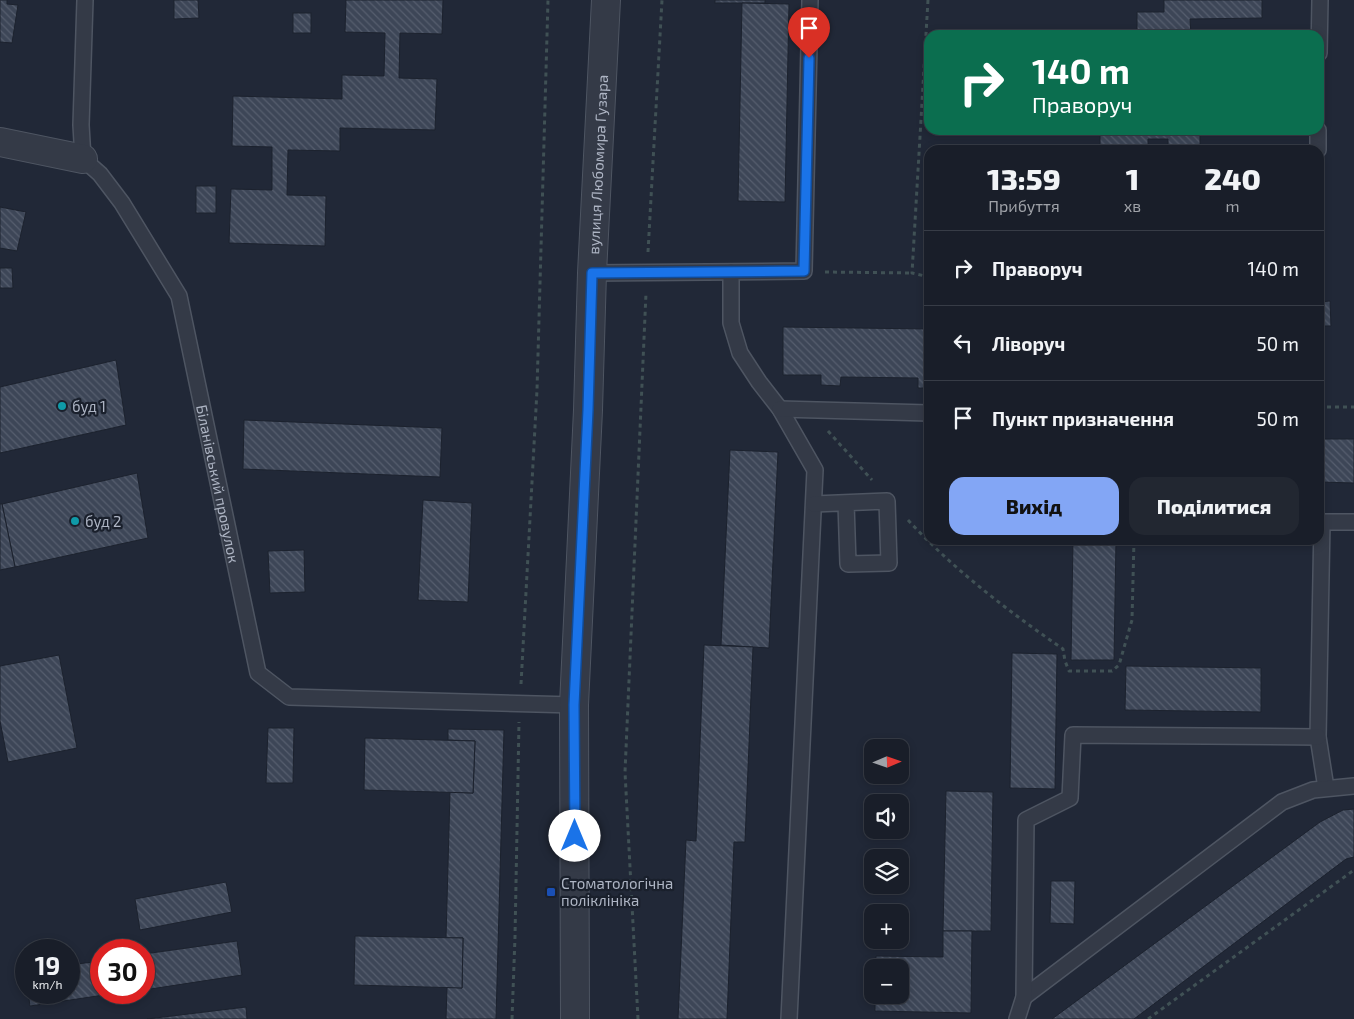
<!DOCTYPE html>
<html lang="uk">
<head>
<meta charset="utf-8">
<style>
  body { margin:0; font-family:"Exo 2",sans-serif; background:#222731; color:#f1f3f6; height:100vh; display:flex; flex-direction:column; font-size:19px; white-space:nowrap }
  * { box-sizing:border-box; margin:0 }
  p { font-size:16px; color:#9fa2a8 }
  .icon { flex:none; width:28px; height:28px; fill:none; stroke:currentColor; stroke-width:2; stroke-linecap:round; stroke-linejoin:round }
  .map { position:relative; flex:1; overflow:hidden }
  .drawer { position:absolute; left:924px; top:145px; width:400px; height:400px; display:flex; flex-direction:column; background:#191e29; border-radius:15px; box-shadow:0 2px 8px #0003,0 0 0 1px #373c46 }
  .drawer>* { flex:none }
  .top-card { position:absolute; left:924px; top:30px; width:400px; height:105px; border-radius:15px; box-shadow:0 2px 8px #0003,0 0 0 1px #373c46; background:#0b6e4f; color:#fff; overflow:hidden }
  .needle { width:32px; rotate:88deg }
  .controls { position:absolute; left:864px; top:739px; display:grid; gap:10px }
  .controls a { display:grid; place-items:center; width:45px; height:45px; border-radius:10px; background:#191e29; box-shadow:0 2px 8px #0003,0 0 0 1px #373c46; font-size:25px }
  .speed { position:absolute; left:15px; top:939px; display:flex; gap:10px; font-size:25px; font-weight:700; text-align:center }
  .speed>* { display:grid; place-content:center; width:65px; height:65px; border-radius:50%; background:#191e29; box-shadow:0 2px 8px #0003,0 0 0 1px #373c46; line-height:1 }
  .speed small { font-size:12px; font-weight:400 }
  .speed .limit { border:8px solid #d22; background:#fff; color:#111 }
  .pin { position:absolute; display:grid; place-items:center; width:42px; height:42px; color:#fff; margin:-51px -21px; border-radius:50% 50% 50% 0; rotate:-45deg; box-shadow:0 0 5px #0007 }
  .pin .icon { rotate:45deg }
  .me { position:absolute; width:55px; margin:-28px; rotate:0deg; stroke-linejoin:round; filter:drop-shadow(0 0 4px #0008) }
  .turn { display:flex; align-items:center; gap:18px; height:105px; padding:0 25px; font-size:22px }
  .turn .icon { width:65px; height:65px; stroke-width:2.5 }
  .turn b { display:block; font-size:35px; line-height:42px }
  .eta { display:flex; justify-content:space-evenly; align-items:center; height:85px; text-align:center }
  .eta b { font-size:30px; font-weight:800; line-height:35px }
  .cta { display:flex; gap:10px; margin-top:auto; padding:10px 25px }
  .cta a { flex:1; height:58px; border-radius:15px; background:#83a6f5; color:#111; font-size:20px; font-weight:800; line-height:58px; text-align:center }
  .cta a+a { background:#222731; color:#f1f3f6 }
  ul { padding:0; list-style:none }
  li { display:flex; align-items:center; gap:15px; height:75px; padding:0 25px; border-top:1px solid #373c46 }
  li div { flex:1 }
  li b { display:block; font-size:19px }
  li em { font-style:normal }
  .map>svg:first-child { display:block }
</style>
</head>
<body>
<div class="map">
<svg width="1354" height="1019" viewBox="0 0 1354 1019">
  <defs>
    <pattern id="building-back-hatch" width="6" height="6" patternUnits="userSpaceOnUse" patternTransform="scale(1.25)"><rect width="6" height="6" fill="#3d4657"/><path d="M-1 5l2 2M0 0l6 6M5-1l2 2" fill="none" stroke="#565e6e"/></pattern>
  </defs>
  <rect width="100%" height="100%" fill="#212837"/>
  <g fill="url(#building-back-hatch)" stroke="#1c222e">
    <path d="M 0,0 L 7,0 L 7,4 L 18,5 L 12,43 L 0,42 Z"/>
    <path d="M 174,0 L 198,0 L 199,18 L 174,19 Z"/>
    <path d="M 346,0 L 443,0 L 442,34 L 400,33 L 399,78 L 437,79 L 435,130 L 340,128 L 340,151 L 288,150 L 287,195 L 326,196 L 325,246 L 229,243 L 231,189 L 272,190 L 272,147 L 232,146 L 233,96 L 342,99 L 342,75 L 384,76 L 385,33 L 345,32 Z"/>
    <rect x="715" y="0" width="50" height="3"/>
    <path d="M 1164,0 L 1262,0 L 1262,18 L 1190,19 L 1191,35 L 1137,35 L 1137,12 L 1164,12 Z"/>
    <path d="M 742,3 L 789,4 L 785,202 L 738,201 Z"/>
    <rect x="293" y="13" width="18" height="20"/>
    <path d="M 1100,130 L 1200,130 L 1200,147 L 1210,147 L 1210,150 L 1168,150 L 1168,139 L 1148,139 L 1148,146 L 1100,146 Z"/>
    <rect x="196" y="186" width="20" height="27"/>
    <path d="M 0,207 L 26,212 L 17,251 L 0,248 Z"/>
    <path d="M 0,268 L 12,268 L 13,288 L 0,288 Z"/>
    <path d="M 1330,301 L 1331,326 L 1319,326 L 1319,302 Z"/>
    <path d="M 783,327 L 929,329 L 929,388 L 918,388 L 918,378 L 841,377 L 840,386 L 821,385 L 821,375 L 783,375 Z"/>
    <path d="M 116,360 L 126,425 L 0,453 L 0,387 Z"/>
    <path d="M 244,420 L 442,428 L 440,477 L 243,469 Z"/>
    <path d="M 1319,439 L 1354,439 L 1354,483 L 1319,482 Z"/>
    <path d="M 730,450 L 778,452 L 769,648 L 721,645 Z"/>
    <path d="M 137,473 L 148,538 L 15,567 L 2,504 Z"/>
    <path d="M 423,500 L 472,503 L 468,602 L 418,600 Z"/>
    <path d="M 0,504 L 2,504 L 15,567 L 0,570 Z"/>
    <path d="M 1073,540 L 1116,540 L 1114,660 L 1071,660 Z"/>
    <path d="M 304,550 L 305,592 L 270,593 L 268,551 Z"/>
    <path d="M 704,645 L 753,647 L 745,842 L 734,842 L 727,1019 L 678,1019 L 686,840 L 696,841 Z"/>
    <path d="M 1012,653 L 1057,654 L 1055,789 L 1010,788 Z"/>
    <path d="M 59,655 L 77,748 L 8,762 L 0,721 L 0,666 Z"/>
    <path d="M 1126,666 L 1261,668 L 1261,712 L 1125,710 Z"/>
    <path d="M 268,728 L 294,728 L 293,783 L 266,783 Z"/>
    <path d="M 448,729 L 504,730 L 496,1019 L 446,1019 L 447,987 L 462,988 L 463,938 L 446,938 L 450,792 L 473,793 L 475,741 L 448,740 Z"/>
    <path d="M 365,738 L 475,741 L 473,793 L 364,790 Z"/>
    <path d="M 946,791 L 993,792 L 991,931 L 943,931 Z"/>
    <path d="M 1354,809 L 1354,857 L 1346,859 L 1134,1019 L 1052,1019 L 1320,822 L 1343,810 Z"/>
    <path d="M 1051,881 L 1075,881 L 1074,924 L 1050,923 Z"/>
    <path d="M 226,882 L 232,912 L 140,930 L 135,899 Z"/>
    <path d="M 943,931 L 972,931 L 971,1013 L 875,1011 L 875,995 L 900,995 L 900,968 L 876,968 L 876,956 L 943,957 Z"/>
    <path d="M 355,936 L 463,938 L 462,988 L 354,985 Z"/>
    <path d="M 237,941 L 242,975 L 144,990 L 144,954 Z"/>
    <path d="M 101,961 L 101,992 L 124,992 L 30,1006 L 28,992 L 69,992 L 69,965 Z"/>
    <path d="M 246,1007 L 247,1019 L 147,1019 Z"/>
  </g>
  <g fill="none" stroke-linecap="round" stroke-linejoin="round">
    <defs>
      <g id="service">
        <path id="s1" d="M 85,0 L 81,125 L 83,159 L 100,174 L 122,203 L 179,296 L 258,673 L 289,697 L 574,705"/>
        <path d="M 1319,53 L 1320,0"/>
        <path d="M 1318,150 L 1318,130"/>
        <path d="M 731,272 L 731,323 L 740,353 L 759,382 L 780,409 L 815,470 L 789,1019"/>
        <path d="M 592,273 L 804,271 L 810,0"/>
        <path d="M 780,409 L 929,413"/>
        <path d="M 814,504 L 887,501 L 889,563 L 848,564 L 846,503"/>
        <path d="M 1326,788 L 1318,737 L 1322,522 L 1354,522"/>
        <path d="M 1024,997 L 1282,802 L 1313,790 L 1354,786"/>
        <path d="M 1017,1019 L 1024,997 L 1026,820 L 1070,798 L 1073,735 L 1318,737"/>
      </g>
      <g id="minor">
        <path d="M 0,142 L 83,159"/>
        <path id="s2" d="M 575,1019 L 574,705 L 588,410 L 592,273 L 606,0"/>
      </g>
    </defs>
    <use href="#service" stroke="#4e5562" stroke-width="18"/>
    <use href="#minor" stroke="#4e5562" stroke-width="30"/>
    <g stroke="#405155" stroke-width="3" stroke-dasharray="4 4" stroke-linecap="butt">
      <path d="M 928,0 L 912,273 L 929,277"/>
      <path d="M 648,252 L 662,0"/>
      <path d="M 825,272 L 912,273"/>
      <path d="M 1319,407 L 1354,407"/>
      <path d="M 828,431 L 872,480"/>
      <path d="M 908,520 C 953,569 1008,611 1063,649 L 1065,661 L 1069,671 L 1112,671 L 1119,665 L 1132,620 L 1134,540"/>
      <path d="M 521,684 L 537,390 L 548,0"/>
      <path d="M 512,1019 L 515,937 L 519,722"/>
      <path d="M 638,1019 L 625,772 L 646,293"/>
      <path d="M 1148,1019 L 1354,870"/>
    </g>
    <use href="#service" stroke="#343a47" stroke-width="15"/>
    <use href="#minor" stroke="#343a47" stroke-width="28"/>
  </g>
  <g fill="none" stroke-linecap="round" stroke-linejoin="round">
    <defs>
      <path id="route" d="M 575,836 L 574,705 L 588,410 L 592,273 L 804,271 L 809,58"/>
    </defs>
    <use href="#route" stroke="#114b97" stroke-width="12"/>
    <use href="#route" stroke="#1a73e8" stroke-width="9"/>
  </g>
  <g fill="#0f9aa8" stroke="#1a202c" stroke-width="2">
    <circle cx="62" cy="406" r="5"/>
    <circle cx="75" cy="521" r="5"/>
  </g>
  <rect fill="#1a4fb4" stroke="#1a202c" stroke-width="2" x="546" y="887" width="10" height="10" rx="2.5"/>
  <g text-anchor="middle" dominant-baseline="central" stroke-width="4.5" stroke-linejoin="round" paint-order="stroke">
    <g font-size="15" fill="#aeb5c4" stroke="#1a202c">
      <text stroke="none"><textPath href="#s2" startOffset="855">вулиця Любомира Гузара</textPath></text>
      <text stroke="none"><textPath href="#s1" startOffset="519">Біланівський провулок</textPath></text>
    </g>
    <g font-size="15" fill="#aeb5c4" stroke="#1a202c" text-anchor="start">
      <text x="72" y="406">буд 1</text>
      <text x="85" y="521">буд 2</text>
      <text x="561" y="883">Стоматологічна<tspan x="561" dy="17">поліклініка</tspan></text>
    </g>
  </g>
</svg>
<div class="controls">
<a><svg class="needle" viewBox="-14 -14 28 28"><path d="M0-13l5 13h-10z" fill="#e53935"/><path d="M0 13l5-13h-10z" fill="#9fa2a8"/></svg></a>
<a><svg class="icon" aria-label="sound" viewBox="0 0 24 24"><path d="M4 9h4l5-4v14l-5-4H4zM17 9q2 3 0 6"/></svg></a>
<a><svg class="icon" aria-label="layers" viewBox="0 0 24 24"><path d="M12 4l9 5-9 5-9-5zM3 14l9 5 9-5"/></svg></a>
<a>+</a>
<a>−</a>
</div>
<div class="speed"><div>19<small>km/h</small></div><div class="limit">30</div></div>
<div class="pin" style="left:809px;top:58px;background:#d93025"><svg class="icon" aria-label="arrive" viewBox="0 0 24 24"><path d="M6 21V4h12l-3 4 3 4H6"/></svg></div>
<svg class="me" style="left:575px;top:836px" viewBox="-20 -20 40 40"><circle r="19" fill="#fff"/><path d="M0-13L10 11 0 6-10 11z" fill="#1a73e8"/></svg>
<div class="top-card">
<div class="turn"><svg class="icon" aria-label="right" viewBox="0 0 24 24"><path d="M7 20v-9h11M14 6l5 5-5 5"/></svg><div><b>140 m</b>Праворуч</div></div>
</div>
<section class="drawer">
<div class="eta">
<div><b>13:59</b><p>Прибуття</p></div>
<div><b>1</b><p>хв</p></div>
<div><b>240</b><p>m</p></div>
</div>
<ul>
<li><svg class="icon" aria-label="right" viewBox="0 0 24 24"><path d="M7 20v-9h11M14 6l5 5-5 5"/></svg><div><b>Праворуч</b></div><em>140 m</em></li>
<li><svg class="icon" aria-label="left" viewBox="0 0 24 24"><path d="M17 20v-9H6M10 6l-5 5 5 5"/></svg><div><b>Ліворуч</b></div><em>50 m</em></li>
<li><svg class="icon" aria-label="arrive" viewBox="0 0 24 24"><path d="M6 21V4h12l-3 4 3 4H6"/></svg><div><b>Пункт призначення</b></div><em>50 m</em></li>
</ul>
<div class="cta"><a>Вихід</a><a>Поділитися</a></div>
</section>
</div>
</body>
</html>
